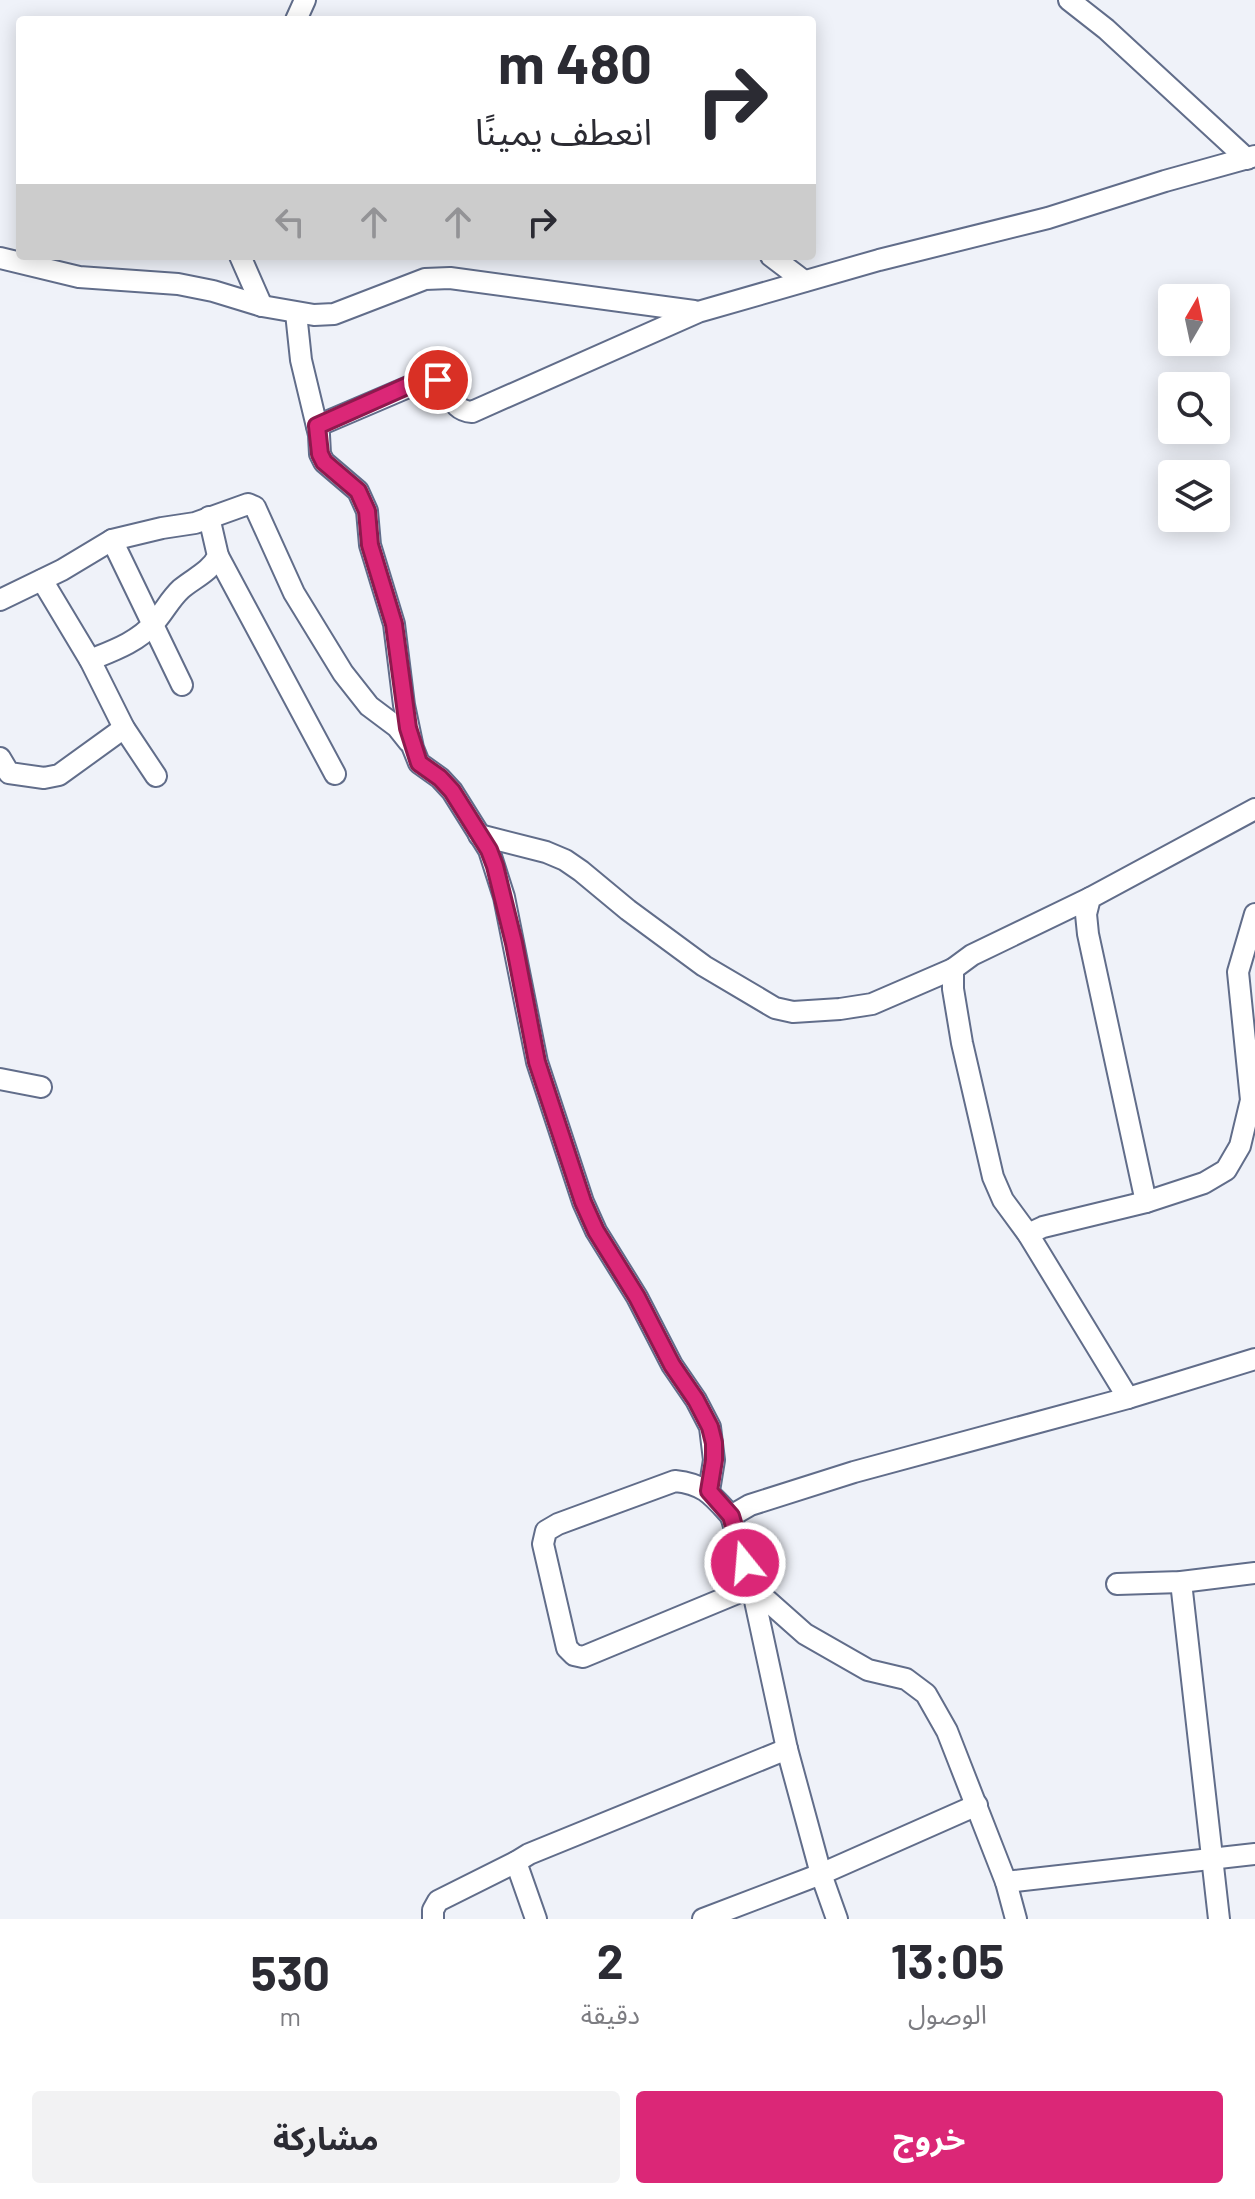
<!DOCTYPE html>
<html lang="ar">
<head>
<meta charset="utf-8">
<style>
  body { margin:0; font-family:Barlow,"Noto Sans Arabic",sans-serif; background:#f2f2f3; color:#2b2b33; direction:rtl; height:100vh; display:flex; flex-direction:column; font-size:30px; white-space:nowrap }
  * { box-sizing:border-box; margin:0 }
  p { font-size:26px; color:#7c7c81 }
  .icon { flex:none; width:44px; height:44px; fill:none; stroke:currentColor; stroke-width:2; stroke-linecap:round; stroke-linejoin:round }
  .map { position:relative; height:1919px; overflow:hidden; direction:ltr }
  .drawer { display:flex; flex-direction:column; background:#fff; flex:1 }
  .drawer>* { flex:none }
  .banner { position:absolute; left:16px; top:16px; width:800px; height:244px; border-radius:8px; box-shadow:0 4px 20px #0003; direction:rtl; background:#fff; color:#2b2b33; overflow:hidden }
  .needle { width:52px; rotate:9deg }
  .fabs { position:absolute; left:1158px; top:284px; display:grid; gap:16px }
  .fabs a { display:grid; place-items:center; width:72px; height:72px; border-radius:8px; background:#fff; box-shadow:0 4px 20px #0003; font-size:40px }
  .pin { position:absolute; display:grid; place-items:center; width:68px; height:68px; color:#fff; margin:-34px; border:4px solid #fff; border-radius:50%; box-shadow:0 2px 8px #0007 }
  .me { position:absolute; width:88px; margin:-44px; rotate:343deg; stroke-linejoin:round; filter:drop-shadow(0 0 6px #0008) }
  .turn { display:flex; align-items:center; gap:28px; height:168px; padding:0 32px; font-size:36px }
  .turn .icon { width:104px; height:104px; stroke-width:2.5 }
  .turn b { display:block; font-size:56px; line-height:68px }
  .lanes { display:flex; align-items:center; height:76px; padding:0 32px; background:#0003; justify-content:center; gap:40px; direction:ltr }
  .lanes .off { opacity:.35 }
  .eta { display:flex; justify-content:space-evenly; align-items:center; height:136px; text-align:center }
  .eta b { font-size:48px; font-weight:700; line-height:56px }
  .action { display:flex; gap:16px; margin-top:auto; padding:16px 32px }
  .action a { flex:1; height:92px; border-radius:8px; background:#db2777; color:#fff; font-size:32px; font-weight:700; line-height:92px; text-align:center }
  .action a+a { background:#f2f2f3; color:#2b2b33 }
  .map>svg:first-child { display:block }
</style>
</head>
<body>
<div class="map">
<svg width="1255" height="1919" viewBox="0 0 1255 1919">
  <rect width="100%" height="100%" fill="#eff2f9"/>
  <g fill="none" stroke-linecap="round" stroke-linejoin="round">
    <defs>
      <g id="minor">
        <path d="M 1069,0 L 1106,29 L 1247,159"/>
        <path d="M 296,20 L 305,0"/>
        <path d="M 240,256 L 262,306"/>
        <path d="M 771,256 L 804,281"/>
        <path d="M 0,258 L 79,277 L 178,284 L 213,291 L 262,306 L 314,315 L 334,314 L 425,279 L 450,278 L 694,311"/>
        <path d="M 296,313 L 301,360 L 319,435 L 320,454 L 324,462 L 358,491 L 367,511 L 370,545 L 394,624 L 404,705 L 413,748 L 419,763 L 440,778 L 452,791 L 489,850 L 504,897 L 537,1062 L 583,1202 L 596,1231 L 637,1297 L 672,1365 L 696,1400 L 710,1427 L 714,1460 L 709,1491"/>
        <path d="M 317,426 L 427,379 C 456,379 444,410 472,412 L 698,312 L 879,260 L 1048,218 L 1165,181 L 1255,156"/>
        <path d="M 112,540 L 182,685"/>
        <path d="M 218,556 L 335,774"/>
        <path d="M 42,580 L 90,660 L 124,728 L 156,776"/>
        <path d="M 0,600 L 62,570 L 112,540 L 162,528 L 195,523 L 248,504 L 255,507 L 294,593 L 343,673 L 369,706 L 397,727 L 409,742"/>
        <path d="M 90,660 C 112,651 138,642 154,623 C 164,612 170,599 181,589 C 194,578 210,572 218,556 L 209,517"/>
        <path d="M 0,758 L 9,773 L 44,778 L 59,775 L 124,728"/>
        <path d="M 479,835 L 546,852 L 565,860 L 581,871 L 628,910 L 704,966 L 775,1008 L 793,1012 L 840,1009 L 872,1004 L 953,969"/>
        <path d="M 1090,898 L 972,955 L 953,969 L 953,989 L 962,1043 L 993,1177 L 1003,1200 L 1028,1234 L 1128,1398 L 1255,1359"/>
        <path d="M 0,1079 L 41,1087"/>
        <path d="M 1146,1202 L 1088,934 L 1086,914 L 1090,898 L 1255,809"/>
        <path d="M 1028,1234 L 1043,1227 L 1146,1202 L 1204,1183 L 1226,1170 L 1240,1146 L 1251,1100 L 1238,972 L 1255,914"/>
        <path d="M 731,1516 C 712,1495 704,1484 675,1481 L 558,1524 L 546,1531 L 543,1544 L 567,1648 L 574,1655 L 583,1657 L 752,1587 L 805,1634 L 868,1670 L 906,1679 L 926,1694 L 947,1731 L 1006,1882"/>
        <path d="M 1181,1582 L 1219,1919"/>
        <path d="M 1117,1584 L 1181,1582 L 1255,1573"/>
        <path d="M 433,1919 L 433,1910 L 438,1901 L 516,1862"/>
        <path d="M 536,1919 L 516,1862 L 529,1854 L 787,1749"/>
        <path d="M 703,1919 L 821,1874 L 977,1805"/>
        <path d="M 837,1919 L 821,1874 L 787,1749 L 752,1587 L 731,1516 L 750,1505 L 854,1472 L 1128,1398"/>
        <path d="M 1016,1919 L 1006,1882 L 1255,1854"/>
      </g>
    </defs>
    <use href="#minor" stroke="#616d8a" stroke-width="24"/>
    <use href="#minor" stroke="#fff" stroke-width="20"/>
  </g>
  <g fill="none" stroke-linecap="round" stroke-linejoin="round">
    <defs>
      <path id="route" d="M 438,380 L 427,379 L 418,381 L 317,426 L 320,454 L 324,462 L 358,491 L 367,511 L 370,545 L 394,624 L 408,728 L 419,763 L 440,778 L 452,791 L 489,850 L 495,866 L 514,943 L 537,1062 L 583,1202 L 596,1231 L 637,1297 L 672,1365 L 696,1400 L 710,1427 L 714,1443 L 714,1460 L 709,1491 L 731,1516 L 745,1563"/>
    </defs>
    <use href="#route" stroke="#8e194d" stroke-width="20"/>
    <use href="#route" stroke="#db2777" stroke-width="14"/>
  </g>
</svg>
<div class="fabs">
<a><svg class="needle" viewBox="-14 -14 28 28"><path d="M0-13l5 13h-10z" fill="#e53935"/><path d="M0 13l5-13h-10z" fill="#7c7c81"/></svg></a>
<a><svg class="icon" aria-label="search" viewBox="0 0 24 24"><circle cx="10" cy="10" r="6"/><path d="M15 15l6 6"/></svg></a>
<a><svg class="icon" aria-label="layers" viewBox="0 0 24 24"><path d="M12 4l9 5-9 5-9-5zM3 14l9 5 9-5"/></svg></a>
</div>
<div class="pin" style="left:438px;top:380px;background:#d93025"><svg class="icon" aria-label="arrive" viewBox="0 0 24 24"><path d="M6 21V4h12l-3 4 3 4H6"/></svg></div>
<svg class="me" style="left:745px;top:1563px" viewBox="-20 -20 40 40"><circle r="17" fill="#db2777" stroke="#fff" stroke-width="3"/><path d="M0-11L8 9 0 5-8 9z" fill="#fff"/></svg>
<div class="banner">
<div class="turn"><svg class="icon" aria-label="right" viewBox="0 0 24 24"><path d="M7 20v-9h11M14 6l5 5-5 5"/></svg><div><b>480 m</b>انعطف يمينًا</div></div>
<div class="lanes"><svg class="icon off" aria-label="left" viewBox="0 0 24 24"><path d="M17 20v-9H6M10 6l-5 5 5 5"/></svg><svg class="icon off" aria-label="ahead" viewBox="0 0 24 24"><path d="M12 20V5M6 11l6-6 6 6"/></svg><svg class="icon off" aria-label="ahead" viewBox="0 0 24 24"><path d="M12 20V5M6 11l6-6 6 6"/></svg><svg class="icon" aria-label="right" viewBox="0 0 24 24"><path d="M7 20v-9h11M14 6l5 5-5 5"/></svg></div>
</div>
</div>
<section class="drawer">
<div class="eta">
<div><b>13:05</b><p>الوصول</p></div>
<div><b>2</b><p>دقيقة</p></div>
<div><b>530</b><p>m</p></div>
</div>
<div class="action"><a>خروج</a><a>مشاركة</a></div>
</section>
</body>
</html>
